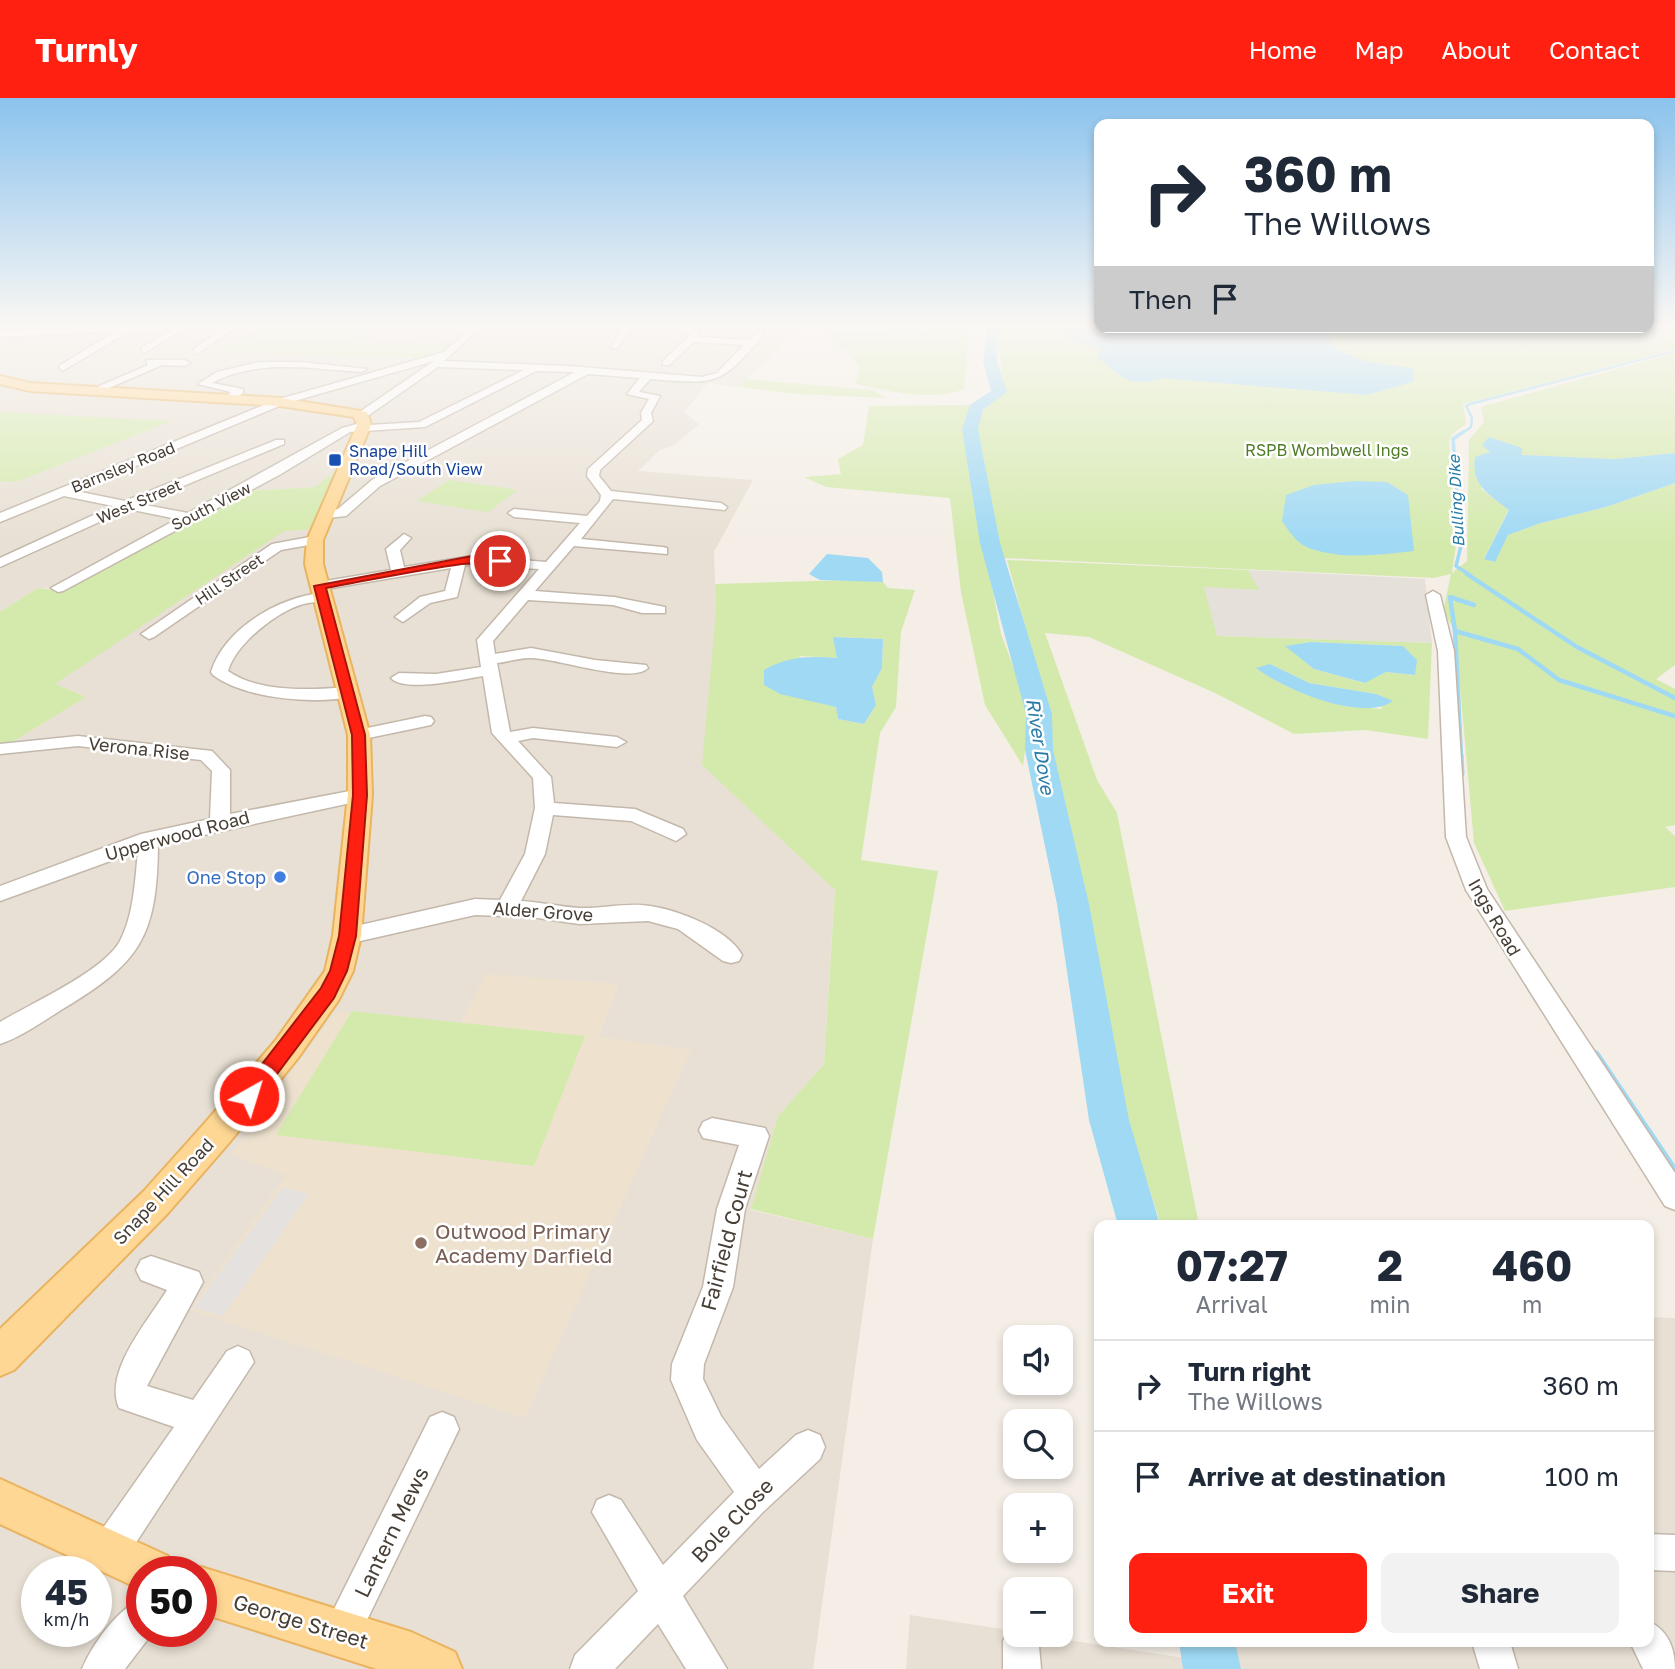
<!DOCTYPE html>
<html lang="en">
<head>
<meta charset="utf-8">
<style>
  body { margin:0; font-family:"Golos Text",sans-serif; background:#f2f2f3; color:#1f2937; height:100vh; display:flex; flex-direction:column; font-size:26px; white-space:nowrap }
  * { box-sizing:border-box; margin:0 }
  p { font-size:23px; color:#747a83 }
  .icon { flex:none; width:38px; height:38px; fill:none; stroke:currentColor; stroke-width:2; stroke-linecap:round; stroke-linejoin:round }
  .map { position:relative; flex:1; overflow:hidden }
  .side { position:absolute; left:1094px; top:1122px; width:560px; height:427px; display:flex; flex-direction:column; background:#fff; border-radius:14px; box-shadow:0 4px 10px #0003 }
  .side>* { flex:none }
  .guide { position:absolute; left:1094px; top:21px; width:560px; height:214px; border-radius:14px; box-shadow:0 4px 10px #0003; background:#fff; color:#1f2937; overflow:hidden }
  .tools { position:absolute; left:1003px; top:1227px; display:grid; gap:14px }
  .tools a { display:grid; place-items:center; width:70px; height:70px; border-radius:14px; background:#fff; box-shadow:0 4px 10px #0003; font-size:35px }
  .speed { position:absolute; left:21px; top:1458px; display:flex; gap:14px; font-size:35px; font-weight:700; text-align:center }
  .speed>* { display:grid; place-content:center; width:91px; height:91px; border-radius:50%; background:#fff; box-shadow:0 4px 10px #0003; line-height:1 }
  .speed small { font-size:18px; font-weight:400 }
  .speed .limit { border:10px solid #d22; background:#fff; color:#111 }
  .pin { position:absolute; display:grid; place-items:center; width:60px; height:60px; color:#fff; margin:-30px; border:4px solid #fff; border-radius:50%; box-shadow:0 2px 7px #0007 }
  .me { position:absolute; width:77px; margin:-38px; rotate:39deg; stroke-linejoin:round; filter:drop-shadow(0 0 5px #0008) }
  .turn { display:flex; align-items:center; gap:24px; height:147px; padding:0 35px; font-size:32px }
  .turn .icon { width:91px; height:91px; stroke-width:2.5 }
  .turn b { display:block; font-size:49px; line-height:60px }
  .then { display:flex; align-items:center; height:66px; padding:0 35px; background:#0003; gap:14px; font-size:26px }
  .eta { display:flex; justify-content:space-evenly; align-items:center; height:119px; text-align:center }
  .eta b { font-size:42px; font-weight:700; line-height:49px }
  .action { display:flex; gap:14px; margin-top:auto; padding:14px 35px }
  .action a { flex:1; height:80px; border-radius:14px; background:#ff2012; color:#fff; font-size:28px; font-weight:700; line-height:80px; text-align:center }
  .action a+a { background:#f2f2f3; color:#1f2937 }
  ul { padding:0; list-style:none }
  li { display:flex; align-items:center; gap:21px; height:91px; padding:0 35px; border-top:2px solid #e0e1e3 }
  li div { flex:1 }
  li b { display:block; font-size:26px }
  li em { font-style:normal }
  header { display:flex; align-items:center; gap:42px; box-sizing:border-box; height:98px; padding:0 35px; background:#ff2012; color:#fff }
  header strong { font-size:33px }
  nav { display:flex; gap:38px; margin-inline-start:auto; font-size:24px }
  .map>svg:first-child { display:block }
</style>
</head>
<body>
<header>
<strong>Turnly</strong>
<nav><a>Home</a><a>Map</a><a>About</a><a>Contact</a></nav>
</header>
<div class="map">
<svg width="1675" height="1571" viewBox="0 0 1675 1571">
  <rect width="100%" height="100%" fill="#f4eee6"/>
  <g fill="#e8e0d4" fill-rule="evenodd">
    <path d="M 0,225 L 829,225 L 828,228 L 802,227 L 739,289 L 708,285 L 684,314 L 699,326 L 673,348 L 660,352 L 638,373 L 753,382 L 714,454 L 716,514 L 835,789 L 824,966 L 778,1018 L 751,1112 L 873,1141 L 813,1571 L 0,1571 L 0,651 L 86,599 L 54,586 L 338,372 L 315,389 L 229,394 L 172,422 L 59,491 L 38,490 L 0,514 ZM 37,1474 L 96,1474 L 96,1533 L 37,1533 ZM 142,1474 L 201,1474 L 201,1533 L 142,1533 Z"/>
    <path d="M 1649,1219 L 1675,1220 L 1675,1571 L 906,1571 L 910,1517 L 1015,1533 L 1015,1536 L 1036,1537 L 1236,1568 L 1232,1544 L 1648,1544 Z"/>
  </g>
  <path fill="#e6e0db" d="M 1248,472 L 1425,481 L 1432,545 L 1216,538 L 1203,488 L 1258,492 Z"/>
  <path fill="#eee2cf" d="M 486,876 L 619,886 L 599,939 L 691,952 L 525,1320 L 190,1212 L 286,1077 L 231,1057 L 337,913 L 460,925 Z"/>
  <g fill="#d4eaad" fill-rule="evenodd">
    <path d="M 380,225 L 387,225 L 379,235 L 364,235 L 357,240 L 363,244 L 456,246 L 428,260 L 222,254 L 262,228 Z"/>
    <path d="M 829,225 L 923,225 L 920,233 L 828,228 Z"/>
    <path d="M 934,225 L 969,225 L 964,291 C 931,304 889,293 856,286 L 860,270 L 846,251 L 829,243 L 831,235 C 864,230 896,238 928,233 Z"/>
    <path d="M 1003,225 L 1099,225 L 1099,229 L 1648,229 L 1649,225 L 1675,225 L 1675,251 L 1463,306 L 1466,326 L 1452,336 L 1449,343 L 1457,440 L 1452,475 L 1467,463 L 1469,342 L 1484,324 L 1481,309 L 1675,255 L 1675,355 L 1615,361 L 1521,357 L 1522,350 L 1489,340 L 1491,354 L 1481,391 L 1509,411 L 1484,460 L 1494,464 L 1508,437 L 1541,425 L 1606,409 L 1675,385 L 1675,567 L 1656,581 L 1675,591 L 1675,727 L 1665,729 L 1675,738 L 1675,789 L 1505,813 L 1474,745 L 1455,533 L 1443,514 L 1451,476 L 1434,480 L 1004,460 L 999,445 L 977,325 L 984,312 L 1005,294 L 996,234 Z"/>
    <path d="M 746,281 L 872,292 L 887,300 L 797,296 L 739,289 Z"/>
    <path d="M 974,307 L 962,330 L 1001,536 L 1030,614 L 1023,668 L 985,607 L 961,494 L 950,400 L 826,389 L 804,379 L 841,376 L 838,361 L 863,347 L 869,308 Z"/>
    <path d="M 0,314 L 172,323 L 16,384 L 0,383 Z"/>
    <path d="M 339,371 L 315,431 L 284,433 L 55,586 L 86,599 L 14,643 L 0,646 L 0,514 L 38,490 L 64,493 L 243,393 L 315,389 Z"/>
    <path d="M 449,382 L 518,392 L 488,414 L 417,403 Z"/>
    <path d="M 1007,462 L 1248,472 L 1259,492 L 1204,489 L 1217,538 L 1432,545 L 1428,641 L 1365,632 L 1294,636 L 1215,595 L 1089,539 L 1045,535 L 1097,682 L 1117,715 L 1199,1127 L 1161,1127 L 1126,1018 L 1084,801 L 1050,653 L 1049,615 ZM 1311,544 L 1403,548 L 1415,577 L 1386,574 L 1364,585 L 1314,571 L 1286,548 ZM 1270,566 L 1309,585 L 1376,596 L 1382,611 L 1346,608 L 1302,595 Z"/>
    <path d="M 851,482 L 883,484 L 888,490 L 915,492 L 901,534 L 896,609 L 880,635 L 861,762 L 938,773 L 873,1141 L 751,1111 L 778,1018 L 824,966 L 835,792 L 702,667 L 716,514 L 715,486 ZM 834,539 L 883,541 L 882,570 L 872,589 L 876,607 L 864,626 L 838,621 L 836,609 L 799,558 L 838,560 Z"/>
    <path d="M 352,913 L 585,938 L 534,1068 L 276,1037 Z"/>
  </g>
  <path fill="#e5e1de" d="M 283,1089 L 309,1096 L 223,1218 L 194,1210 Z"/>
  <g fill="#9fd9f4">
    <path d="M 1099,228 L 1321,229 C 1336,263 1380,266 1413,270 L 1413,284 L 1366,297 L 1162,280 C 1131,290 1121,280 1098,259 L 1099,250 L 1071,243 L 1068,230 Z"/>
    <path d="M 1489,339 L 1522,350 L 1522,357 L 1615,361 L 1675,355 L 1675,385 L 1606,409 L 1541,425 L 1508,437 L 1495,464 L 1484,461 L 1509,412 C 1489,396 1471,388 1475,359 L 1490,354 L 1482,347 Z"/>
    <path d="M 1355,383 L 1387,384 L 1408,397 L 1414,453 C 1380,457 1341,462 1309,450 C 1297,446 1289,433 1282,423 L 1286,397 L 1314,387 Z"/>
    <path d="M 827,456 L 868,460 L 882,474 L 883,484 L 820,482 L 809,476 Z"/>
    <path d="M 833,539 L 883,541 L 882,570 L 872,589 L 876,607 L 864,626 L 838,621 L 836,609 L 780,596 L 764,587 L 764,572 C 788,558 810,558 837,560 Z"/>
    <path d="M 1311,544 L 1403,548 L 1417,562 L 1415,577 L 1386,574 L 1365,585 L 1314,571 L 1285,548 Z"/>
    <path d="M 1270,566 L 1309,585 L 1376,596 L 1393,603 C 1362,625 1283,591 1256,570 Z"/>
  </g>
  <g fill="none" stroke-linecap="round" stroke-linejoin="round">
    <path stroke="#9fd9f4" stroke-width="2.5" d="M 1461,336 L 1471,329 L 1472,320 L 1466,308 L 1470,306 L 1675,253"/>
    <path stroke="#9fd9f4" stroke-width="3.5" d="M 1463,334 L 1453,341 L 1461,448 L 1456,468 L 1470,477"/>
    <g stroke="#9fd9f4" stroke-width="4.5">
      <path d="M 1467,476 L 1577,549 L 1675,600"/>
      <path d="M 1474,507 L 1450,499 L 1455,533 L 1518,551 L 1559,582 L 1675,618"/>
      <path d="M 1455,533 L 1461,659"/>
    </g>
    <path stroke="#9fd9f4" stroke-width="5" d="M 1461,657 L 1462,676"/>
    <path stroke="#9fd9f4" stroke-width="7" d="M 1596,956 L 1675,1073"/>
    <g fill="#9fd9f4" fill-rule="evenodd">
      <path d="M 988,225 L 1002,225 L 998,229 L 997,263 L 1007,294 L 983,312 L 978,331 L 1000,445 L 1052,616 L 1053,652 L 1089,806 L 1129,1022 L 1160,1127 L 1118,1127 L 1089,1022 L 1057,806 L 1025,652 L 1026,616 L 980,445 L 962,331 L 970,307 L 991,293 L 983,263 Z"/>
      <path d="M 1179,1544 L 1235,1544 L 1241,1571 L 1183,1571 Z"/>
    </g>
    <defs>
      <g id="minor">
        <path d="M 189,225 L 242,225 L 197,256 L 194,251 L 225,228 L 186,230 L 144,255 L 141,250 L 175,231 L 130,233 L 62,273 L 59,268 L 116,233 L 0,239 L 0,233 Z"/>
        <path d="M 477,225 L 486,225 L 444,263 L 568,268 L 702,279 L 717,275 L 744,247 L 694,244 L 669,267 L 663,267 L 663,263 L 690,237 L 678,231 L 679,225 L 687,225 L 686,228 L 699,235 L 699,239 L 749,242 L 757,234 L 764,236 C 720,289 716,286 650,281 L 639,294 L 660,298 L 651,315 L 653,323 L 600,372 L 599,378 L 611,393 L 721,405 L 727,409 L 725,412 L 613,401 L 581,441 L 662,449 L 667,450 L 667,456 L 574,448 L 535,493 L 614,499 L 665,509 L 665,515 L 642,515 L 613,507 L 528,502 L 493,543 L 495,556 L 531,550 L 595,562 L 646,567 L 648,570 C 631,587 554,559 530,560 C 519,560 508,564 497,565 L 510,634 L 533,630 L 617,639 L 626,644 L 617,649 L 533,640 L 518,643 L 551,679 L 554,705 L 635,711 L 683,731 L 686,736 L 676,743 L 631,723 L 553,717 L 545,756 L 521,803 C 541,804 560,809 580,810 C 602,811 627,804 650,808 C 678,812 728,831 742,857 L 739,863 L 731,865 L 723,863 L 678,831 L 648,823 L 579,826 L 531,819 L 475,817 L 347,846 L 339,844 L 336,838 L 339,832 L 347,830 L 475,801 L 500,802 L 525,756 L 535,710 L 533,680 L 492,635 L 483,578 C 463,581 405,595 391,580 L 399,575 L 436,576 L 481,569 L 477,542 L 539,471 L 465,467 L 457,499 L 430,505 L 403,524 L 395,519 L 420,499 L 445,493 L 451,470 L 320,492 L 313,488 L 320,484 L 391,472 L 386,451 L 404,436 L 411,440 L 400,452 L 404,469 L 472,458 L 546,464 L 580,425 L 514,419 L 508,415 L 514,411 L 587,418 L 600,403 L 601,397 L 587,378 L 588,371 L 642,322 L 641,315 L 649,301 L 627,296 L 640,280 L 588,276 L 380,388 L 346,418 L 327,420 L 321,416 L 338,411 L 372,382 L 575,274 L 536,273 L 425,329 L 350,334 L 281,376 L 63,493 L 58,494 L 51,490 L 177,421 L 128,411 L 0,469 L 0,460 L 113,408 L 64,398 L 0,424 L 0,415 L 276,302 L 444,254 ZM 434,263 L 358,315 L 358,319 L 366,319 L 438,269 L 524,272 L 419,324 L 369,327 L 364,324 L 342,330 L 188,415 L 140,406 L 284,346 L 284,342 L 276,342 L 125,403 L 76,393 L 284,306 Z"/>
        <path d="M 626,225 L 634,225 L 617,250 L 611,250 Z"/>
        <path d="M 146,262 L 185,262 L 190,265 L 185,268 L 162,267 L 97,295 L 88,293 L 148,267 Z"/>
        <path d="M 259,264 L 301,264 L 367,271 L 362,274 C 313,271 258,260 212,285 L 243,291 L 243,295 L 229,304 L 224,301 L 231,294 L 198,286 L 217,274 Z"/>
        <path d="M 315,438 L 322,442 L 320,445 L 281,452 L 154,539 L 149,541 L 141,536 L 272,446 Z"/>
        <path d="M 1433,493 L 1440,497 L 1454,553 L 1466,739 L 1487,791 L 1675,1075 L 1675,1112 L 1665,1108 L 1466,792 L 1446,739 L 1438,553 L 1426,497 Z"/>
        <path d="M 322,495 L 329,499 L 327,502 C 318,504 309,504 300,507 C 274,516 236,546 228,573 C 259,595 311,592 348,589 L 356,594 L 354,598 C 316,607 245,601 213,577 L 211,574 C 225,530 279,499 322,495 Z"/>
        <path d="M 425,618 L 431,619 L 434,623 L 431,627 L 359,642 L 350,637 L 353,633 Z"/>
        <path d="M 78,638 L 212,653 L 230,672 L 230,716 L 360,691 L 370,697 L 360,703 L 158,747 C 157,840 140,865 61,912 C 42,924 21,939 0,946 L 0,924 C 30,906 104,873 120,843 C 134,816 135,782 138,753 L 0,803 L 0,788 L 141,736 L 210,721 L 212,673 L 201,662 L 78,648 L 0,656 L 0,646 Z"/>
        <path d="M 712,1020 L 765,1030 L 769,1038 L 745,1111 L 733,1189 L 704,1266 L 703,1281 L 721,1318 L 759,1371 L 796,1337 L 808,1332 L 820,1337 L 825,1349 L 820,1361 L 763,1414 L 683,1498 L 727,1571 L 686,1571 L 658,1526 L 615,1571 L 570,1571 L 575,1557 L 638,1493 L 592,1414 L 597,1402 L 609,1397 L 621,1402 L 663,1467 L 734,1394 L 697,1342 L 671,1282 L 672,1266 L 703,1189 L 717,1111 L 739,1047 L 703,1040 L 699,1032 L 703,1024 Z"/>
        <path d="M 151,1158 L 199,1174 L 203,1184 L 147,1288 L 193,1302 L 227,1253 L 238,1248 L 249,1253 L 254,1264 L 122,1466 L 109,1471 L 96,1466 L 91,1453 L 96,1440 L 174,1329 L 119,1310 C 103,1274 148,1223 167,1192 L 141,1182 L 136,1172 L 141,1162 Z"/>
        <path d="M 442,1314 L 454,1319 L 459,1331 L 354,1549 L 341,1555 L 328,1549 L 322,1536 L 328,1523 L 430,1319 Z"/>
        <path d="M 1648,1436 L 1675,1437 L 1675,1473 L 1648,1472 Z"/>
        <path d="M 142,1501 L 142,1533 L 154,1533 L 125,1571 L 82,1571 C 92,1547 117,1511 142,1501 Z"/>
        <path d="M 1648,1523 C 1668,1532 1675,1550 1675,1571 L 1643,1571 L 1630,1544 L 1648,1544 Z"/>
        <path d="M 1015,1527 L 1015,1536 L 1038,1536 L 1041,1571 L 1003,1571 L 1003,1543 L 1009,1530 Z"/>
        <path d="M 1472,1544 L 1510,1544 L 1518,1571 L 1480,1571 Z"/>
      </g>
      <g id="major">
        <path d="M 0,278 L 30,285 L 280,300 L 367,314 L 371,327 L 323,442 L 323,466 L 370,637 L 372,697 L 361,838 L 353,873 L 338,903 L 298,960 L 228,1046 L 168,1115 L 14,1272 L 0,1278 L 0,1231 L 144,1093 L 204,1026 L 276,942 L 325,873 L 333,838 L 348,697 L 348,637 L 305,466 L 307,442 L 357,327 L 354,319 L 280,308 L 30,293 L 0,286 Z"/>
        <path d="M 0,1381 L 168,1458 L 174,1474 L 142,1474 L 142,1492 L 0,1426 Z"/>
        <path d="M 201,1469 L 411,1534 L 455,1554 L 462,1571 L 377,1571 L 201,1515 L 201,1474 L 190,1474 Z"/>
      </g>
    </defs>
    <use href="#minor" stroke="#c3b8ab" stroke-width="3"/>
    <use href="#major" stroke="#e9b35f" stroke-width="4"/>
    <use href="#minor" fill="#fff" fill-rule="evenodd"/>
    <use href="#major" fill="#ffd794" fill-rule="evenodd"/>
  </g>
  <linearGradient id="sky" x2="0" y2="1"><stop stop-color="#8bc3ed"/><stop offset="0.51" stop-color="#faf7f4"/><stop offset="1" stop-color="#faf7f4" stop-opacity="0"/></linearGradient>
  <rect width="1675" height="445" fill="url(#sky)"/>
  <path fill="#ff2012" stroke="#a6150c" stroke-width="2" d="M 472,458 L 505,463 C 495,470 475,464 462,466 C 417,472 371,482 326,490 L 365,637 L 367,697 L 356,838 L 347,873 L 334,900 L 256,1004 L 242,1004 L 239,998 L 242,992 L 321,890 L 330,873 L 339,838 L 353,697 L 352,637 L 314,488 Z"/>
  <rect fill="#1a4fb4" stroke="#fff" stroke-width="2.5" x="328" y="355" width="14" height="14" rx="3.5"/>
  <circle fill="#3f7fe0" stroke="#fff" stroke-width="2.5" cx="280" cy="779" r="7"/>
  <circle fill="#8d6e63" stroke="#fff" stroke-width="2.5" cx="421" cy="1145" r="7"/>
  <g text-anchor="middle" dominant-baseline="central" stroke-width="5" stroke-linejoin="round" paint-order="stroke">
    <g font-size="16" fill="#4e7c25" stroke="#fff">
      <text x="1327" y="352">RSPB Wombwell Ings</text>
    </g>
    <g font-size="16" fill="#164399" stroke="#fff" text-anchor="start">
      <text x="349" y="353">Snape Hill<tspan x="349" dy="18">Road/South View</tspan></text>
    </g>
    <g font-size="16" fill="#473e35" stroke="#fff">
      <text transform="translate(123 369) rotate(-22)">Barnsley Road</text>
      <text transform="translate(139 403) rotate(-23)">West Street</text>
      <text transform="translate(211 408) rotate(-27)">South View</text>
      <text transform="translate(229 481) rotate(-34)">Hill Street</text>
    </g>
    <g font-size="16" font-style="italic" fill="#277da7" stroke="#fff">
      <text transform="translate(1456 403) rotate(-93)">Bulling Dike</text>
    </g>
    <g font-size="18" fill="#473e35" stroke="#fff">
      <text transform="translate(139 650) rotate(6)">Verona Rise</text>
      <text transform="translate(177 737) rotate(-15)">Upperwood Road</text>
      <text transform="translate(543 813) rotate(4)">Alder Grove</text>
      <text transform="translate(1495 819) rotate(60)">Ings Road</text>
      <text transform="translate(163 1093) rotate(-47)">Snape Hill Road</text>
    </g>
    <g font-size="18" fill="#366cbe" stroke="#fff" text-anchor="end">
      <text x="266" y="779">One Stop</text>
    </g>
    <g font-size="19" font-style="italic" fill="#277da7" stroke="#fff">
      <text transform="translate(1041 648) rotate(81)">River Dove</text>
    </g>
    <g font-size="21" fill="#785e54" stroke="#fff" text-anchor="start">
      <text x="435" y="1133">Outwood Primary<tspan x="435" dy="24">Academy Darfield</tspan></text>
    </g>
    <g font-size="21" fill="#473e35" stroke="#fff">
      <text transform="translate(726 1142) rotate(-75)">Fairfield Court</text>
      <text transform="translate(732 1422) rotate(-46)">Bole Close</text>
      <text transform="translate(391 1434) rotate(-64)">Lantern Mews</text>
      <text transform="translate(301 1523) rotate(17)">George Street</text>
    </g>
  </g>
</svg>
<div class="tools">
<a><svg class="icon" aria-label="sound" viewBox="0 0 24 24"><path d="M4 9h4l5-4v14l-5-4H4zM17 9q2 3 0 6"/></svg></a>
<a><svg class="icon" aria-label="search" viewBox="0 0 24 24"><circle cx="10" cy="10" r="6"/><path d="M15 15l6 6"/></svg></a>
<a>+</a>
<a>−</a>
</div>
<div class="speed"><div>45<small>km/h</small></div><div class="limit">50</div></div>
<div class="pin" style="left:500px;top:463px;background:#d93025"><svg class="icon" aria-label="arrive" viewBox="0 0 24 24"><path d="M6 21V4h12l-3 4 3 4H6"/></svg></div>
<svg class="me" style="left:249px;top:998px" viewBox="-20 -20 40 40"><circle r="17" fill="#ff2012" stroke="#fff" stroke-width="3"/><path d="M0-11L8 9 0 5-8 9z" fill="#fff"/></svg>
<div class="guide">
<div class="turn"><svg class="icon" aria-label="right" viewBox="0 0 24 24"><path d="M7 20v-9h11M14 6l5 5-5 5"/></svg><div><b>360 m</b>The Willows</div></div>
<div class="then">Then<svg class="icon" aria-label="arrive" viewBox="0 0 24 24"><path d="M6 21V4h12l-3 4 3 4H6"/></svg></div>
</div>
<section class="side">
<div class="eta">
<div><b>07:27</b><p>Arrival</p></div>
<div><b>2</b><p>min</p></div>
<div><b>460</b><p>m</p></div>
</div>
<ul>
<li><svg class="icon" aria-label="right" viewBox="0 0 24 24"><path d="M7 20v-9h11M14 6l5 5-5 5"/></svg><div><b>Turn right</b><p>The Willows</p></div><em>360 m</em></li>
<li><svg class="icon" aria-label="arrive" viewBox="0 0 24 24"><path d="M6 21V4h12l-3 4 3 4H6"/></svg><div><b>Arrive at destination</b></div><em>100 m</em></li>
</ul>
<div class="action"><a>Exit</a><a>Share</a></div>
</section>
</div>
</body>
</html>
